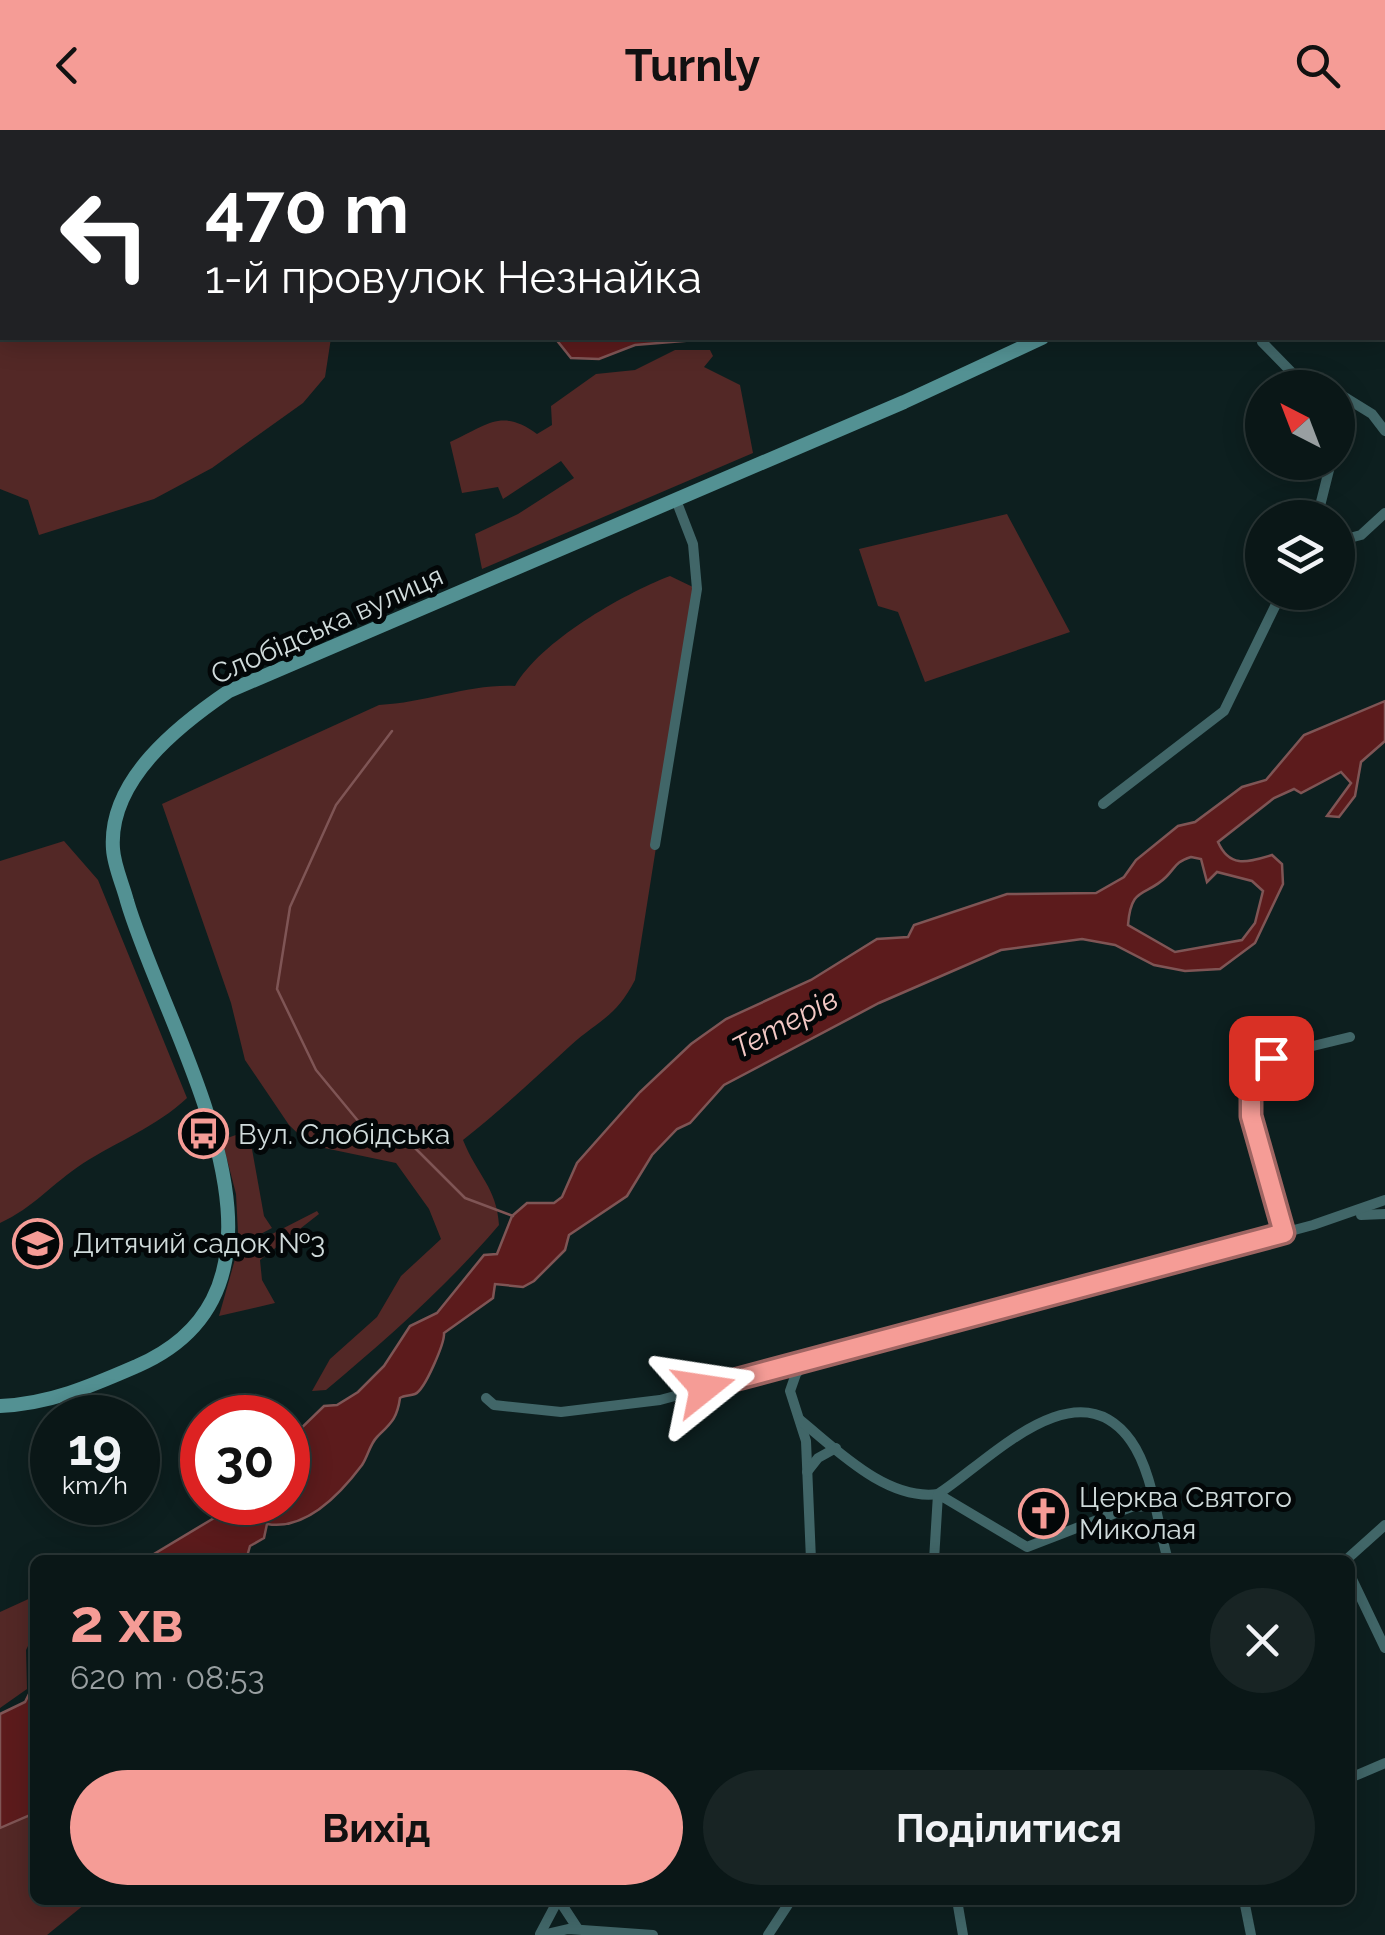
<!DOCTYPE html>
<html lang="uk">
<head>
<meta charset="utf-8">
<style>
  body { margin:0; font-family:Raleway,sans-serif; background:#182424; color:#f1f3f6; height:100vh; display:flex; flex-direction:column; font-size:38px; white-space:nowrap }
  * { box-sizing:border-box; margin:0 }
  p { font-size:32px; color:#999fa1 }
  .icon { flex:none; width:55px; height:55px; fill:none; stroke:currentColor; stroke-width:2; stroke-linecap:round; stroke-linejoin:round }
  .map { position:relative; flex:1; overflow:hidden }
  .panel { position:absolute; left:30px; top:1425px; width:1325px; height:350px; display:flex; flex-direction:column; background:#0a1717; border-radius:15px; box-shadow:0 5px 25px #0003,0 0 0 2px #2a3636 }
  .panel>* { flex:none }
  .hud { position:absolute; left:0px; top:0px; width:1385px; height:210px; box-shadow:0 5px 25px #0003,0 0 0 2px #2a3636; background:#202124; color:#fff; overflow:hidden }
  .needle { width:65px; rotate:318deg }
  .tools { position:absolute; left:1245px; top:240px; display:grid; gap:20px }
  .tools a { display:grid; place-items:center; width:110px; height:110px; border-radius:50%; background:#0a1717; box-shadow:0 5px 25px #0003,0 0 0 2px #2a3636; font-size:50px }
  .speed { position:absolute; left:30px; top:1265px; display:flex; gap:20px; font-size:50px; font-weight:700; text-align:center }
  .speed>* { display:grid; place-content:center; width:130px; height:130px; border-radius:50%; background:#0a1717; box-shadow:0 5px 25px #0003,0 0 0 2px #2a3636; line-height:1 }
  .speed small { font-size:25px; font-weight:400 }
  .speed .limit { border:15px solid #d22; background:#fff; color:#111 }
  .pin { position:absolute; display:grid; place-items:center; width:85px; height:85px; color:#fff; margin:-42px; border-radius:20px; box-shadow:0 5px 15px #0006 }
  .me { position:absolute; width:110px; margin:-55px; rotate:75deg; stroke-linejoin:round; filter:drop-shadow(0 0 8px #0008) }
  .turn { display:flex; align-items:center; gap:35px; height:210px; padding:0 40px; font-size:45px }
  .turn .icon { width:130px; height:130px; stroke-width:2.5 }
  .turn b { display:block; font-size:70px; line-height:85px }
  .round { display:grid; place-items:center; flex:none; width:105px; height:105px; border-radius:52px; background:#182424 }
  .headline { display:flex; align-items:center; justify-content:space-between; height:170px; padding:0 40px }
  h1 { font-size:60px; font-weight:700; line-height:75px; color:#f59c96 }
  .action { display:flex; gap:20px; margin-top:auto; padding:20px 40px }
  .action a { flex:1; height:115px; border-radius:60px; background:#f59c96; color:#111; font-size:40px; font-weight:700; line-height:115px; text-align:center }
  .action a+a { background:#182424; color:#f1f3f6 }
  header { display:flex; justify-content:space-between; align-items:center; height:130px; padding:0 40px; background:#f59c96; color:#111; font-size:45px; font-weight:700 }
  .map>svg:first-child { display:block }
</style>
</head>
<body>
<header><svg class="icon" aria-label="back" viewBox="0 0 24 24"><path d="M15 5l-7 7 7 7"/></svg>Turnly<svg class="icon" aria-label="search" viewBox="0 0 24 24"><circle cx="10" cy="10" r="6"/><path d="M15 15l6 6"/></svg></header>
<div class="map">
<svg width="1385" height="1805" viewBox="0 0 1385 1805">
  <rect width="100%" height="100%" fill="#0d1f1f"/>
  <g fill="#532826">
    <path d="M 331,208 L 325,247 L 303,273 L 212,338 L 154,369 L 39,405 L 28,370 L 0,359 L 0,209 Z"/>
    <path d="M 675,220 L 710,220 L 713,226 L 704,237 L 740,255 L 753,323 L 482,439 L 475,404 L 518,384 L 574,348 L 561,331 L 503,369 L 498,357 L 462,363 L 450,312 C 488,295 501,278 537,304 L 552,295 L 551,276 L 596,244 L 635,240 Z"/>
    <path d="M 1007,384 L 1070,502 L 925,552 L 898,482 L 878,476 L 859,419 Z"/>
    <path d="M 670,446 L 697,459 L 635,850 C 615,888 600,889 570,916 C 534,949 501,980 463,1010 C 477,1045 497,1058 499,1095 C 446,1157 388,1208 326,1260 L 312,1261 L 330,1229 L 377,1187 L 401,1146 L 441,1109 L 429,1079 L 396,1033 L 310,1015 L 289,995 L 245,930 L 231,873 L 162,674 L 379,575 C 426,573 468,554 515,556 C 541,511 621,465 670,446 Z"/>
    <path d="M 64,711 L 98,750 L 187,968 C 156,997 118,1011 82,1034 C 53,1053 33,1078 0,1093 L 0,731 Z"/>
    <path d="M 244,1002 L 250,1008 L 264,1086 L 272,1098 L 249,1110 L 238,1103 L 236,1064 L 222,1010 Z"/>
    <path d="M 317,1081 L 319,1084 L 260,1130 L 262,1150 L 275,1173 L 219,1186 L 237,1122 Z"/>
    <path d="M 35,1466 L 35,1502 L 26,1520 L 27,1559 L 0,1578 L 0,1482 Z"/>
    <path d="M 35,1683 L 35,1770 L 90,1770 L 47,1805 L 0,1805 L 0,1698 Z"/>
  </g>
  <g fill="#5c1b1c" stroke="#7f5555" stroke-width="2.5" fill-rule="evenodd">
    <path d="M 555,208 L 720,208 L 635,215 L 599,229 L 571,228 Z"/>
    <path d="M 1385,571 L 1385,611 L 1361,632 L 1355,666 L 1339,687 L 1327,686 L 1351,653 L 1341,642 L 1301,663 L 1294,659 L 1274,668 L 1218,712 C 1230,739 1248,732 1272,725 L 1282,734 L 1283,754 L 1255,813 L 1220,839 L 1185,841 L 1154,835 L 1115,815 L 1082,809 L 1001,820 L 879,873 L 724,955 L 690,993 L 677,999 L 652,1025 L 627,1066 L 569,1105 L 565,1120 L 534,1151 L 523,1157 L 495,1154 L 493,1168 L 444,1203 C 445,1212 425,1260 415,1264 C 410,1266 404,1265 400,1268 C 397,1289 391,1293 377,1307 C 370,1314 368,1326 362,1335 C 341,1363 306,1401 267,1394 L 264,1408 L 250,1416 L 246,1430 L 144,1430 L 214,1388 L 226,1373 L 288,1372 L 291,1308 L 324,1276 L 337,1275 L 358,1262 L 384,1236 L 410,1196 L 437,1183 L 484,1125 L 497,1124 L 512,1086 L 527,1073 L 554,1073 L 562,1067 L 577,1033 L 640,962 L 691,914 L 726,889 L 811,850 L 877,809 L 908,807 L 914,795 L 1007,764 L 1096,763 L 1124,747 L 1136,730 L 1178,696 L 1195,692 L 1242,657 L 1266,650 L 1304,605 ZM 1191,727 L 1201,729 L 1207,752 L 1217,742 L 1252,751 L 1263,761 L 1255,793 L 1242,810 L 1175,822 L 1128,795 C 1131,755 1146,767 1166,747 C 1176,737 1175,732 1191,727 Z"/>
    <path d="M 35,1552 L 35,1683 L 0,1698 L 0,1584 L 25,1572 Z"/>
  </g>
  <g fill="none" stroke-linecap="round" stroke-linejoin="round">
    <path stroke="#7f5555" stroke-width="2.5" d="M 392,601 L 336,675 L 290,777 L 277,859 L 316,940 L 359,992 L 415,1018 L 465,1068 L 513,1086"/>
    <g stroke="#416668" stroke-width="10">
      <path d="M 1379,2 L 1381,0"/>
      <path d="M 1262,212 L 1307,258"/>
      <path d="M 1338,263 L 1372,284 L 1385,301"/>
      <path d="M 1338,298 L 1338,310"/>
      <path d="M 1317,388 L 1331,332"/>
      <path d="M 1338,411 L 1361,405 L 1385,383"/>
      <path d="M 1103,674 L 1224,581 L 1282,462"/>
      <path d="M 655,715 L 697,459 L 693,414 L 676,370"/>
      <path d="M 1361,1085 L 1385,1084"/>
      <path d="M 1284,1103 L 1251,986 L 1251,945 L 1280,924 L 1350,907"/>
      <path d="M 805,1234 L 796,1244 L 790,1261 L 806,1311 L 811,1430"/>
      <path d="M 486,1268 L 494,1275 L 561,1282 L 660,1270 L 1313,1095 L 1385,1070"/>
      <path d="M 800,1290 C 837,1320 887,1371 938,1364 C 987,1333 1076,1234 1131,1311 C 1153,1342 1157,1394 1168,1430"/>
      <path d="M 807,1342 L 818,1328 L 836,1318"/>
      <path d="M 934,1430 L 938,1364 L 1027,1417 L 1131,1377 L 1153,1376"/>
      <path d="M 1346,1430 L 1385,1395"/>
      <path d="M 1350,1445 L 1385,1518"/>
      <path d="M 1350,1648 L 1385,1633"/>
      <path d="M 559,1770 L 578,1799"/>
      <path d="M 957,1770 L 963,1805"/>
      <path d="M 1244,1770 L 1251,1805"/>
      <path d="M 540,1804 L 558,1770"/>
      <path d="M 542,1805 L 568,1799 L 653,1805"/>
      <path d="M 768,1805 L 791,1770"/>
    </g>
    <g stroke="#539193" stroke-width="14">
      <path d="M 1059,0 L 1060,2"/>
      <path d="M 0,1276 C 50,1274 91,1256 137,1236 C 328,1153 166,905 127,771 C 123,755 114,736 113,719 C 108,650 179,595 229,561 L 904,272 L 1042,208"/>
    </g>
  </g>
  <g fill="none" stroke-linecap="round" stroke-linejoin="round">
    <defs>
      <path id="route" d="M 704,1258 L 1284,1103 L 1251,986 L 1251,945 L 1271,928"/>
    </defs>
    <use href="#route" stroke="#9f6562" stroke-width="25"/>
    <use href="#route" stroke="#f59c96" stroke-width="18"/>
  </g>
  <defs>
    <symbol id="bus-ring" viewBox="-11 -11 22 22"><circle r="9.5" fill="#030708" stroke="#f59c96" stroke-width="1.5"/><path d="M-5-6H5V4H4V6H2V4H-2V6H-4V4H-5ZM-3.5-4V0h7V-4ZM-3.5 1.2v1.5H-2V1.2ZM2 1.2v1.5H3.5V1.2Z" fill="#f59c96"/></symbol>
    <symbol id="school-ring" viewBox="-11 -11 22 22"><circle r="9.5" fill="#030708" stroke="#f59c96" stroke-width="1.5"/><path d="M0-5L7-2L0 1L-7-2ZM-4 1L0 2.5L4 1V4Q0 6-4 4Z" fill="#f59c96"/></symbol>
    <symbol id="church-ring" viewBox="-11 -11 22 22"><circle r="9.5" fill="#030708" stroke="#f59c96" stroke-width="1.5"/><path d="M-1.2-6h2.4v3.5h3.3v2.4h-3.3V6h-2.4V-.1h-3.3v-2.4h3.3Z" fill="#f59c96"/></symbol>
  </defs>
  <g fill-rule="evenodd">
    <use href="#bus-ring" x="176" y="976" width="55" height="55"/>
    <use href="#school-ring" x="10" y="1086" width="55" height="55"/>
    <use href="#church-ring" x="1016" y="1356" width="55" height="55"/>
  </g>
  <g text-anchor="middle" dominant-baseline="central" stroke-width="10" stroke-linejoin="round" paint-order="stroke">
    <g font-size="28" fill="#d0dbdb" stroke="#030708">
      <text transform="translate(327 495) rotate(-24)">Слобідська вулиця</text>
    </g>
    <g font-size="28" fill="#d0dbdb" stroke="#030708" text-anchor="start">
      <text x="238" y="1004">Вул. Слобідська</text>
      <text x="73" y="1113">Дитячий садок №3</text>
      <text x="1079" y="1367">Церква Святого<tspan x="1079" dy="32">Миколая</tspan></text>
    </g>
    <g font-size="30" font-style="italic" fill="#f4c9c5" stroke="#030708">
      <text transform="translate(785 893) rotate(-28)">Тетерів</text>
    </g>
  </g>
</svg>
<div class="tools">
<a><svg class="needle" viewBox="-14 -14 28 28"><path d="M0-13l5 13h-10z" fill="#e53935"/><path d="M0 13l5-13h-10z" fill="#999fa1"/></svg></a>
<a><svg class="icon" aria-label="layers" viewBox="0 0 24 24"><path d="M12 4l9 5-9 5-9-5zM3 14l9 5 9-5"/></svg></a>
</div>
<div class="speed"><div>19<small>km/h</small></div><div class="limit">30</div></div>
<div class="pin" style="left:1271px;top:928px;background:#d93025"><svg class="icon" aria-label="arrive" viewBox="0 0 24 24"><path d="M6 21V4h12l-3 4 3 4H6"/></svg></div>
<svg class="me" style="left:704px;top:1258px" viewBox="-20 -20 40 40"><path d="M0-17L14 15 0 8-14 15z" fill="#f59c96" stroke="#fff" stroke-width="4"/></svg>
<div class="hud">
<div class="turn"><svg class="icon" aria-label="left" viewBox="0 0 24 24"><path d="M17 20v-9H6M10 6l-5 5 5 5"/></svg><div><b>470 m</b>1-й провулок Незнайка</div></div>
</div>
<section class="panel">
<div class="headline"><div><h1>2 хв</h1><p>620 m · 08:53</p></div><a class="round"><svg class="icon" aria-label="close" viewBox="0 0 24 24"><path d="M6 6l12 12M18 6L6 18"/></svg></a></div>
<div class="action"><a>Вихід</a><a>Поділитися</a></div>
</section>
</div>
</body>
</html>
